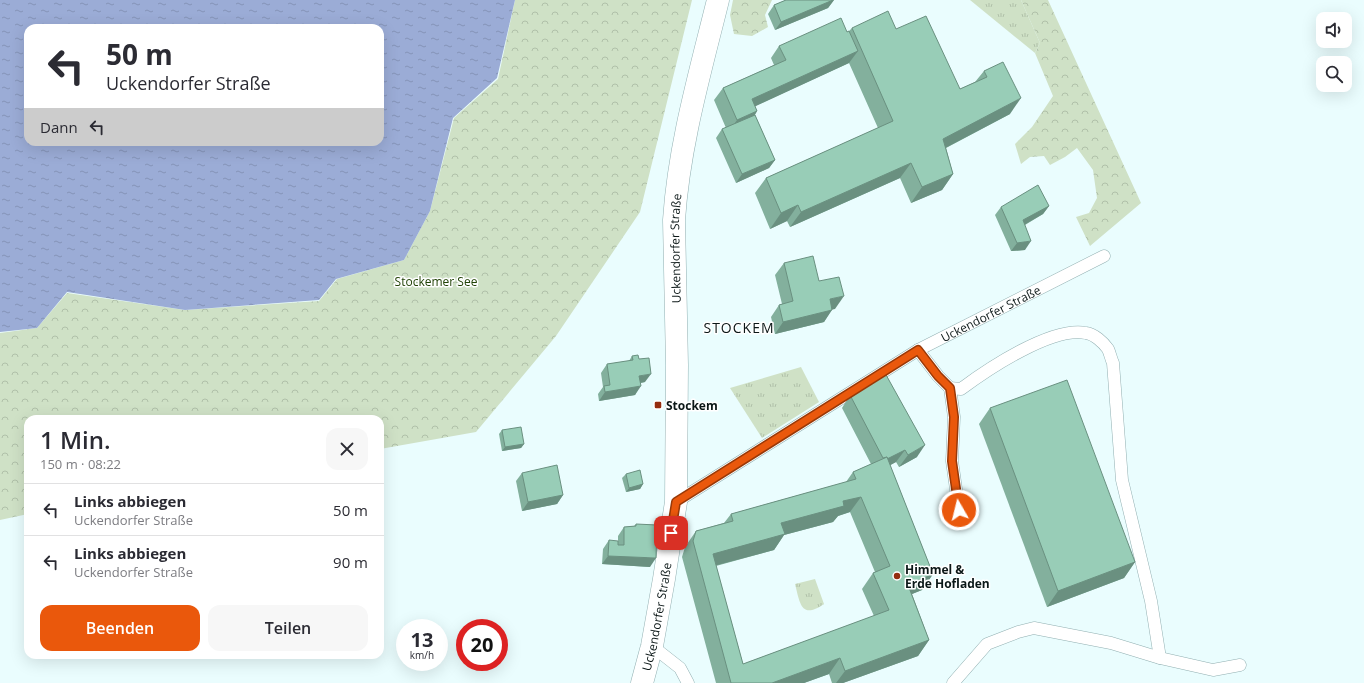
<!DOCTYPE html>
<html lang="de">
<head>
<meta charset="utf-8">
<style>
  body { margin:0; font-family:"Open Sans",sans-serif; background:#f7f7f7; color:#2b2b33; height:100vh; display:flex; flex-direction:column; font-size:15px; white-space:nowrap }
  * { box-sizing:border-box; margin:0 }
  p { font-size:13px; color:#7c7c81 }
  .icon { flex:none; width:22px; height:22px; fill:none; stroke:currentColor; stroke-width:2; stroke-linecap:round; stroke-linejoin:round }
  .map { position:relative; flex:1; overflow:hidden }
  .sheet { position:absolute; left:24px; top:415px; width:360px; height:244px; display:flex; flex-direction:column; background:#fff; border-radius:12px; box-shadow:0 4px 16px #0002 }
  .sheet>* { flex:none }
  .hud { position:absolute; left:24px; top:24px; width:360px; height:122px; border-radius:12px; box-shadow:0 4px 16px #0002; background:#fff; color:#2b2b33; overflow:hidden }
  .buttons { position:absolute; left:1316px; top:12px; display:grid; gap:8px }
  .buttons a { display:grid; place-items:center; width:36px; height:36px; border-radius:8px; background:#fff; box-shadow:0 4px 16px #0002; font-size:20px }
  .speed { position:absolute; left:396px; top:619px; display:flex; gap:8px; font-size:20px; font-weight:700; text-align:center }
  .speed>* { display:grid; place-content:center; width:52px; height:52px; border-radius:50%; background:#fff; box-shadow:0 4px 16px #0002; line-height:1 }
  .speed small { font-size:10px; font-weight:400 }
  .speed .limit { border:6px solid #d22; background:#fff; color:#111 }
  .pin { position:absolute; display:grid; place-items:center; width:34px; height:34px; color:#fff; margin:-17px; border-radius:8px; box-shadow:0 2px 6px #0006 }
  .me { position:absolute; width:44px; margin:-22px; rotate:352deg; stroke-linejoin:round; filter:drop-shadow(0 0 3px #0008) }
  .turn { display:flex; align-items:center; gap:14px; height:84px; padding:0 16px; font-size:18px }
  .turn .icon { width:52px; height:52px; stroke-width:2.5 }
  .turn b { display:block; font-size:28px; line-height:34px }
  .then { display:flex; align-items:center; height:38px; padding:0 16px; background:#0003; gap:8px; font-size:15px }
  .round { display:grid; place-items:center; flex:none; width:42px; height:42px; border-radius:12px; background:#f7f7f7 }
  .summary { display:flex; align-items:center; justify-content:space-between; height:68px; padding:0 16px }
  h1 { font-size:24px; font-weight:600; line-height:30px }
  .cta { display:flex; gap:8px; margin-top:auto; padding:8px 16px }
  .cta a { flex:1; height:46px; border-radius:12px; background:#ea580c; color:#fff; font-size:16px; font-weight:600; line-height:46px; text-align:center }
  .cta a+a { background:#f7f7f7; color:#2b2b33 }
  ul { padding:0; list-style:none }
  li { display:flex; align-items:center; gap:12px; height:52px; padding:0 16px; border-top:1px solid #e1e1e2 }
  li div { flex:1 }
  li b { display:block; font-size:15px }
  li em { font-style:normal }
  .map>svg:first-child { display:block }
</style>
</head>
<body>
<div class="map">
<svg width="1364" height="683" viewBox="0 0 1364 683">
  <defs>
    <pattern id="grass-tufts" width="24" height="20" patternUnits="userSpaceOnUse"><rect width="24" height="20" fill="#cfe1c6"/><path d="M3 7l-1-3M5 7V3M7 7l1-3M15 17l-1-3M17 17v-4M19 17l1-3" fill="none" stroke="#b0c0a9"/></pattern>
    <pattern id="forest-crowns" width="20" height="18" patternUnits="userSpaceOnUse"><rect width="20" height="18" fill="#cfe1c6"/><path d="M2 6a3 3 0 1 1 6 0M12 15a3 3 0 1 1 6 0" fill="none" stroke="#b0c0a9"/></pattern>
    <pattern id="water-ripples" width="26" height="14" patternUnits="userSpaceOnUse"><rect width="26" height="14" fill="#9bacd6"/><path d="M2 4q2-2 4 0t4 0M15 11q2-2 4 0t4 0" fill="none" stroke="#8493b7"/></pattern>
  </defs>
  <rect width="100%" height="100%" fill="#eafdfe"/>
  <g fill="url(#grass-tufts)">
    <path d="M 970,0 L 1021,0 L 1040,43 L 1035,53 Z"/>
    <path d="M 801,367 L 819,402 L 762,438 L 730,388 Z"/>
    <path d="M 815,579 L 824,604 C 801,620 800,603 795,584 Z"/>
  </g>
  <g fill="url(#forest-crowns)">
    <path d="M 515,0 L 692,0 L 640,212 L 556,336 L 476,432 L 380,449 L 380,419 L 28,419 L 28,514 L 0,520 L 0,333 L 37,328 L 67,293 L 185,310 L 319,301 L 337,279 L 404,260 L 430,211 L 454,118 L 498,79 Z"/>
    <path d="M 733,0 L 772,0 L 765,15 L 768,27 L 752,36 L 734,34 L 730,15 Z"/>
    <path d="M 1021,0 L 1048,0 L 1141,203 L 1090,246 L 1076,217 L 1089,213 L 1097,198 L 1093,170 L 1077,148 L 1065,157 L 1050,165 L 1044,156 L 1030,157 L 1021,164 L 1015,144 L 1032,127 L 1053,96 L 1035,53 L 1040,43 Z"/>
  </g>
  <path fill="url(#water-ripples)" fill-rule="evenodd" d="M 0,0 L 515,0 L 497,78 L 453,118 L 430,211 L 404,260 L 336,279 L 319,300 L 185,310 L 67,292 L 37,328 L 0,332 ZM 28,28 L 380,28 L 380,142 L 28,142 Z"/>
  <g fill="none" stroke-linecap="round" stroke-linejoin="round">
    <defs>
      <g id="lane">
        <path d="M 918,350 L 938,376 L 950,388 L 961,389 C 988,369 1052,326 1086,333 C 1094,334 1103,342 1108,349 C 1110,353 1111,359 1113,363 L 1122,480 L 1151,601 L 1160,658"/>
        <path d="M 950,388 L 954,417 L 952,461 L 959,510"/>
        <path id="s1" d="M 676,502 L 918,350 L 1104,256"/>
        <path d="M 652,646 L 680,668 L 688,683"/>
        <path d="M 953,683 L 987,644 L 1018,632 L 1034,628 L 1111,643 L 1160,658 L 1213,670 L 1240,665"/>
      </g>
      <g id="secondary">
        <path id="s2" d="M 642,683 L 652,646 L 664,579 L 676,502 L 677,365 L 674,220 C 679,145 700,73 718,0"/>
      </g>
    </defs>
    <use href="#lane" stroke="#91afb1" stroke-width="13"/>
    <use href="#secondary" stroke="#91afb1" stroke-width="23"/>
    <use href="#lane" stroke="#fff" stroke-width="12"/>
    <use href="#secondary" stroke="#fff" stroke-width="22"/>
  </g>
  <g fill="#83b09d" fill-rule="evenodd">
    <path d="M 786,0 L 834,0 L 828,8 L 775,30 L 768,14 L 774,5 Z"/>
    <path d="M 852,28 L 896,29 L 960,89 L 975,82 L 984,71 L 1010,114 L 946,148 L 953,174 L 942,190 L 911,203 L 900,178 L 790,227 L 787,221 L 770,229 L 755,193 L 766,178 L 878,128 L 849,63 L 755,106 L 757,111 L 755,115 L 775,160 L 769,168 L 736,183 L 716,138 L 722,129 L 726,128 L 714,100 L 723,88 L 774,65 L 771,58 L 779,46 L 847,32 L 849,31 Z"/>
    <path d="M 1049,206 L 1043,214 L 1025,225 L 1025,250 L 1011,251 L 995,215 L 1001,207 Z"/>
    <path d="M 784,263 L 819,281 L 835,309 L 832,309 L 824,322 L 775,334 L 771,317 L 779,305 L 782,304 L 775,275 Z"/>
    <path d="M 632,356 L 645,382 L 641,383 L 635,395 L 599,401 L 598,394 L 603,387 L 601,373 L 607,364 L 629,361 Z"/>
    <path d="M 850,395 L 917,457 L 899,467 L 896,462 L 890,465 L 933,574 L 922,590 L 912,594 L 929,640 L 918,656 L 843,683 L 832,683 L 829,674 L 804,683 L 716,683 L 682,557 L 685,547 L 696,531 L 724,523 L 731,514 L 846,482 L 853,472 L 871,464 L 842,408 ZM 850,512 L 875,572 L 873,573 L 862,589 L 874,616 L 743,664 L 716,566 L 774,550 L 784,535 L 833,522 L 838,516 Z"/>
    <path d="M 990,408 L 1135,562 L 1124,578 L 1047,607 L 979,424 Z"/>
    <path d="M 502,430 L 524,444 L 521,448 L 502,451 L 499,434 Z"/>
    <path d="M 522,473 L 563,495 L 557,504 L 522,511 L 516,481 Z"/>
    <path d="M 626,474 L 643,484 L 640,489 L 626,492 L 622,478 Z"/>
    <path d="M 636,524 L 650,567 L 602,564 L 603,549 L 609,540 L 618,545 L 618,536 L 624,527 L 634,526 Z"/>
  </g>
  <g fill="#6a9080">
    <path d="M 833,0 L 834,0 L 828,8 L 775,30 L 781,22 Z"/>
    <path d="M 858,51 L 849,63 L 743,112 L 752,99 Z"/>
    <path d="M 1021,98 L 1010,114 L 932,155 L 943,139 Z"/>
    <path d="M 757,111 L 749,124 L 728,133 L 737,120 Z"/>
    <path d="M 775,160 L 769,168 L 736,183 L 742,174 Z"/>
    <path d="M 911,163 L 900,178 L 790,227 L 801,212 Z"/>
    <path d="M 953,174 L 942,190 L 911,203 L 922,187 Z"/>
    <path d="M 798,205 L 787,221 L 770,229 L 781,213 Z"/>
    <path d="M 1049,206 L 1043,214 L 1017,229 L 1023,220 Z"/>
    <path d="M 1031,241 L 1025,250 L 1011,251 L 1017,243 Z"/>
    <path d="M 844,296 L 835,309 L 821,312 L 830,299 Z"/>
    <path d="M 832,310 L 824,322 L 775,334 L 783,322 Z"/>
    <path d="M 651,374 L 645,382 L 633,384 L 639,376 Z"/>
    <path d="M 641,386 L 635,395 L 599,401 L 605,392 Z"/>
    <path d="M 524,444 L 521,448 L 502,451 L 505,447 Z"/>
    <path d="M 925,445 L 917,457 L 899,467 L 908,455 Z"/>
    <path d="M 905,450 L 896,462 L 876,473 L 884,460 Z"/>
    <path d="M 643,484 L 640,489 L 626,492 L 629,488 Z"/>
    <path d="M 563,495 L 557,504 L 522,511 L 528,502 Z"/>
    <path d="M 861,497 L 850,512 L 838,516 L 833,522 L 784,535 L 774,550 L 702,569 L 713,554 L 781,523 L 843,501 Z"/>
    <path d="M 608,556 L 656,558 L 650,567 L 602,564 Z"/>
    <path d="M 1135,562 L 1124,578 L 1047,607 L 1058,591 Z"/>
    <path d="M 933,574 L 922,590 L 897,600 L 908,585 Z"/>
    <path d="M 929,640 L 918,656 L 843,683 L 836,683 L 845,671 Z"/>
    <path d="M 840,658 L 829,674 L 804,683 L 772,683 Z"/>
  </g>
  <g fill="#98cdb7" stroke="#6a9080" fill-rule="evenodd">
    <path d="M 786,0 L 833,0 L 781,22 L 774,5 Z"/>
    <path d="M 888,11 L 896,29 L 926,16 L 960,89 L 987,77 L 984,71 L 1003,62 L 1021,98 L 943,139 L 953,174 L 922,187 L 911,163 L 801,212 L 798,205 L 781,213 L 766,178 L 893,121 L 852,28 Z"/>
    <path d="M 841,18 L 847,32 L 849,31 L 858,51 L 752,99 L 757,111 L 737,120 L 723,88 L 786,60 L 779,46 Z"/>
    <path d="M 755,115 L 775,160 L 742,174 L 722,129 Z"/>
    <path d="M 1038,185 L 1049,206 L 1023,220 L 1031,241 L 1017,243 L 1001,207 Z"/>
    <path d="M 813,256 L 819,281 L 839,277 L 844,296 L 830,299 L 832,310 L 783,322 L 779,305 L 793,301 L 784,263 Z"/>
    <path d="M 638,355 L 639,359 L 649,358 L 651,374 L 639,376 L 641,386 L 605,392 L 604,386 L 610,385 L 607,364 L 633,360 L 632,356 Z"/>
    <path d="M 885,373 L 925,445 L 908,455 L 905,450 L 887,459 L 887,457 L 883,458 L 850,395 Z"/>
    <path d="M 1067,380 L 1135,562 L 1058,591 L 990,408 Z"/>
    <path d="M 521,427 L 524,444 L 505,447 L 502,430 Z"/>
    <path d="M 887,457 L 933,574 L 908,585 L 929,640 L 845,671 L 840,658 L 772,683 L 731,683 L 693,541 L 696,531 L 733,521 L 731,514 L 856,479 L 853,472 ZM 861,497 L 890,566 L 873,573 L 889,610 L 743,664 L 713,554 L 785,534 L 781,523 L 844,506 L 843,501 Z"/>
    <path d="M 557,465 L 563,495 L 528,502 L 522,473 Z"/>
    <path d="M 640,470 L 643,484 L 629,488 L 626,474 Z"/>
    <path d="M 636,524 L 657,525 L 656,558 L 608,556 L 609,540 L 618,541 L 618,545 L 624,545 L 624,527 L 636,526 Z"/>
  </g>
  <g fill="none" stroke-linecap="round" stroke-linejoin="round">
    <defs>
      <path id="route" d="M 671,533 L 676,502 L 918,350 L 938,376 L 950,388 L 954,417 L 952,461 L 959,510"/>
    </defs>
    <use href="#route" stroke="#983908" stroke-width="10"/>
    <use href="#route" stroke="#ea580c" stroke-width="7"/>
  </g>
  <g fill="#942d0f" stroke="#fff" stroke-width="1.5">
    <rect x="654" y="401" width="8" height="8" rx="2"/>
    <circle cx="897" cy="576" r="4"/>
  </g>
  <g text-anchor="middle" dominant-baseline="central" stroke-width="3" stroke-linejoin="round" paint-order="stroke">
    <g font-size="12" fill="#0b1717" stroke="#fff">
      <text stroke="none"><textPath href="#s2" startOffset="438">Uckendorfer Straße</textPath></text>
      <text stroke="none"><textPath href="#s1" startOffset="367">Uckendorfer Straße</textPath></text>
      <text stroke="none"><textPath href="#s2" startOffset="68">Uckendorfer Straße</textPath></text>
    </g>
    <g font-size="12" fill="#224307" stroke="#fff">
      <text x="436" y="281">Stockemer See</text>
    </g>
    <g font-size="12" font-weight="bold" fill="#0b1717" stroke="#fff" text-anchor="start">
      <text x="666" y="405">Stockem</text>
      <text x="905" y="569">Himmel &amp;<tspan x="905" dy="14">Erde Hofladen</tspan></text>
    </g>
    <g font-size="14" letter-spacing="1" fill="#0b1717" stroke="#fff">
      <text x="739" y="327">STOCKEM</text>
    </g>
  </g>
</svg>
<div class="buttons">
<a><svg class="icon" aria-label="sound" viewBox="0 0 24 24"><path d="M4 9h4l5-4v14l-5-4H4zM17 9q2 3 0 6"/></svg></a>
<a><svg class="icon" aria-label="search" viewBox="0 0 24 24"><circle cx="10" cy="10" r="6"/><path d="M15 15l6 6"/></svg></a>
</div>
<div class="speed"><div>13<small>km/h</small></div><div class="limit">20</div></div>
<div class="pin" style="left:671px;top:533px;background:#d93025"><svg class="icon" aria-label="arrive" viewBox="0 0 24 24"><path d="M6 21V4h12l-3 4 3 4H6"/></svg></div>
<svg class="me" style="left:959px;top:510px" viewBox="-20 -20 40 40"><circle r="17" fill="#ea580c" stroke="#fff" stroke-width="3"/><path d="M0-11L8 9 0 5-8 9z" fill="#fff"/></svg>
<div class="hud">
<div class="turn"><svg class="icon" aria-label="left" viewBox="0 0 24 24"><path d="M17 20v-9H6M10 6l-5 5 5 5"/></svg><div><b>50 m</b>Uckendorfer Straße</div></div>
<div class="then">Dann<svg class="icon" aria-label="left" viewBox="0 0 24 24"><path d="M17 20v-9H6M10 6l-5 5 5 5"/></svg></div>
</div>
<section class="sheet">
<div class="summary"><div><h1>1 Min.</h1><p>150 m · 08:22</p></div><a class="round"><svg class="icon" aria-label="close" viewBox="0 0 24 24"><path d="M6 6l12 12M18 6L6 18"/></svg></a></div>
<ul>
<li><svg class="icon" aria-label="left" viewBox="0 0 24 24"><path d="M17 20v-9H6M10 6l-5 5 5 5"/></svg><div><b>Links abbiegen</b><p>Uckendorfer Straße</p></div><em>50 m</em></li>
<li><svg class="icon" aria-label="left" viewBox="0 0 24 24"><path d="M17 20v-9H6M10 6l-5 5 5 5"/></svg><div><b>Links abbiegen</b><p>Uckendorfer Straße</p></div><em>90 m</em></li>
</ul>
<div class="cta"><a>Beenden</a><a>Teilen</a></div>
</section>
</div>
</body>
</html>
